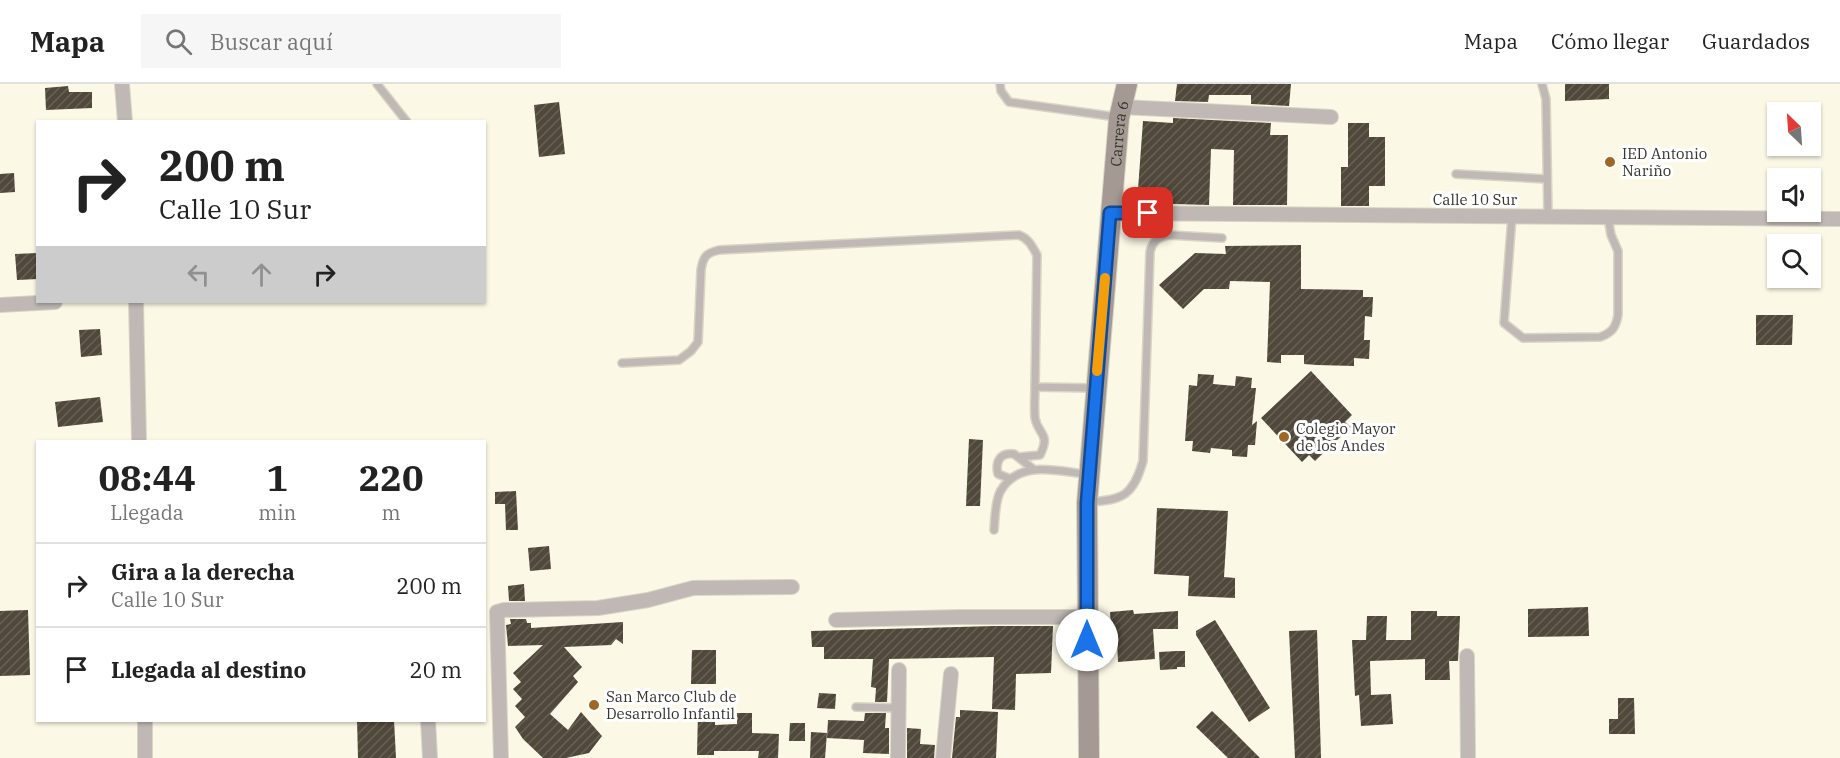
<!DOCTYPE html>
<html lang="es">
<head>
<meta charset="utf-8">
<style>
  body { margin:0; font-family:"IBM Plex Serif",serif; background:#f6f6f6; color:#222; height:100vh; display:flex; flex-direction:column; font-size:22px; white-space:nowrap }
  * { box-sizing:border-box; margin:0 }
  p { font-size:20px; color:#767676 }
  .icon { flex:none; width:33px; height:33px; fill:none; stroke:currentColor; stroke-width:2; stroke-linecap:round; stroke-linejoin:round }
  .map { position:relative; flex:1; overflow:hidden }
  .drawer { position:absolute; left:36px; top:356px; width:450px; height:282px; display:flex; flex-direction:column; background:#fff; border-radius:0px; box-shadow:0 2px 4px #0004 }
  .drawer>* { flex:none }
  .hud { position:absolute; left:36px; top:36px; width:450px; height:183px; border-radius:0px; box-shadow:0 2px 4px #0004; background:#fff; color:#222; overflow:hidden }
  .needle { width:39px; rotate:335deg }
  .fabs { position:absolute; left:1767px; top:18px; display:grid; gap:12px }
  .fabs a { display:grid; place-items:center; width:54px; height:54px; border-radius:0px; background:#fff; box-shadow:0 2px 4px #0004; font-size:30px }
  .pin { position:absolute; display:grid; place-items:center; width:51px; height:51px; color:#fff; margin:-26px; border-radius:12px; box-shadow:0 3px 9px #0006 }
  .me { position:absolute; width:66px; margin:-33px; rotate:0deg; stroke-linejoin:round; filter:drop-shadow(0 0 4px #0008) }
  .turn { display:flex; align-items:center; gap:21px; height:126px; padding:0 24px; font-size:27px }
  .turn .icon { width:78px; height:78px; stroke-width:2.5 }
  .turn b { display:block; font-size:42px; line-height:51px }
  .lanes { display:flex; align-items:center; height:57px; padding:0 24px; background:#0003; justify-content:center; gap:30px; direction:ltr }
  .lanes .off { opacity:.35 }
  .eta { display:flex; justify-content:space-evenly; align-items:center; height:102px; text-align:center }
  .eta b { font-size:36px; font-weight:700; line-height:42px }
  ul { padding:0; list-style:none }
  li { display:flex; align-items:center; gap:18px; height:84px; padding:0 24px; border-top:2px solid #e0e0e0 }
  li div { flex:1 }
  li b { display:block; font-size:22px }
  li em { font-style:normal }
  header { display:flex; align-items:center; gap:36px; box-sizing:border-box; height:84px; padding:0 30px; background:#fff; border-bottom:2px solid #e0e0e0 }
  header strong { font-size:28px }
  nav { display:flex; gap:33px; margin-inline-start:auto; font-size:21px }
  .search { width:420px; height:54px; background:#f6f6f6; display:flex; align-items:center; gap:15px; box-sizing:border-box; padding:0 21px; border-radius:0px; color:#767676; font-size:22px }
  .map>svg:first-child { display:block }
</style>
</head>
<body>
<header>
<strong>Mapa</strong>
<div class="search"><svg class="icon" aria-label="search" viewBox="0 0 24 24"><circle cx="10" cy="10" r="6"/><path d="M15 15l6 6"/></svg>Buscar aquí</div>
<nav><a>Mapa</a><a>Cómo llegar</a><a>Guardados</a></nav>
</header>
<div class="map">
<svg width="1840" height="674" viewBox="0 0 1840 674">
  <defs>
    <pattern id="building-hatch" width="6" height="6" patternUnits="userSpaceOnUse" patternTransform="scale(1.5)"><rect width="6" height="6" fill="#50483b"/><path d="M-1 1l2-2M0 6l6-6M5 7l2-2" fill="none" stroke="#676056"/></pattern>
  </defs>
  <rect width="100%" height="100%" fill="#fbf8e6"/>
  <g fill="url(#building-hatch)">
    <path d="M 1177,0 L 1291,0 L 1289,22 L 1251,20 L 1251,11 L 1209,11 L 1208,18 L 1175,17 Z"/>
    <path d="M 1565,0 L 1609,0 L 1609,15 L 1565,17 Z"/>
    <path d="M 68,2 L 69,8 L 92,8 L 92,24 L 46,26 L 45,4 Z"/>
    <path d="M 559,18 L 565,70 L 539,73 L 534,21 Z"/>
    <path d="M 1173,34 L 1271,39 L 1270,51 L 1288,51 L 1287,121 L 1233,121 L 1234,66 L 1211,65 L 1209,121 L 1137,119 L 1143,37 L 1173,39 Z"/>
    <path d="M 1348,39 L 1369,39 L 1369,53 L 1385,53 L 1385,102 L 1369,102 L 1369,122 L 1341,122 L 1341,83 L 1348,83 Z"/>
    <path d="M 14,89 L 15,108 L 0,109 L 0,90 Z"/>
    <path d="M 1301,161 L 1301,205 L 1363,206 L 1363,213 L 1373,213 L 1372,233 L 1365,232 L 1364,256 L 1370,256 L 1369,275 L 1354,274 L 1354,282 L 1317,281 L 1304,280 L 1304,271 L 1281,271 L 1281,279 L 1267,278 L 1270,198 L 1230,197 L 1229,205 L 1204,205 L 1183,225 L 1159,201 L 1195,169 L 1226,170 L 1225,162 Z"/>
    <path d="M 38,169 L 38,195 L 17,196 L 15,170 Z"/>
    <path d="M 1756,231 L 1793,231 L 1792,261 L 1756,261 Z"/>
    <path d="M 100,245 L 102,271 L 81,273 L 79,246 Z"/>
    <path d="M 1311,287 L 1352,331 L 1345,338 L 1351,343 L 1315,377 L 1309,371 L 1302,378 L 1261,334 Z"/>
    <path d="M 1198,290 L 1214,291 L 1213,300 L 1235,302 L 1236,292 L 1252,294 L 1251,304 L 1256,304 L 1252,341 L 1257,337 L 1255,361 L 1248,361 L 1247,373 L 1232,372 L 1232,366 L 1211,364 L 1210,369 L 1192,367 L 1193,357 L 1185,357 L 1189,301 L 1197,302 Z"/>
    <path d="M 100,313 L 103,338 L 58,343 L 55,318 Z"/>
    <path d="M 969,355 L 983,356 L 980,422 L 966,422 Z"/>
    <path d="M 516,407 L 518,446 L 506,446 L 505,420 L 495,420 L 495,408 Z"/>
    <path d="M 1157,424 L 1228,427 L 1224,493 L 1235,494 L 1235,514 L 1188,512 L 1189,492 L 1154,490 Z"/>
    <path d="M 549,462 L 551,485 L 530,487 L 528,464 Z"/>
    <path d="M 524,500 L 525,517 L 509,517 L 508,502 Z"/>
    <path d="M 1588,523 L 1589,552 L 1528,553 L 1528,525 Z"/>
    <path d="M 28,526 L 30,591 L 0,592 L 0,527 Z"/>
    <path d="M 1133,526 L 1134,530 L 1178,527 L 1178,545 L 1153,545 L 1155,575 L 1118,578 L 1117,556 L 1112,556 L 1110,528 Z"/>
    <path d="M 1411,527 L 1437,527 L 1437,532 L 1460,532 L 1458,577 L 1449,577 L 1450,596 L 1425,596 L 1425,575 L 1370,577 L 1371,611 L 1391,610 L 1393,640 L 1361,642 L 1359,611 L 1355,612 L 1352,556 L 1366,556 L 1367,532 L 1387,532 L 1386,556 L 1411,556 Z"/>
    <path d="M 510,535 L 526,535 L 527,539 L 531,539 L 531,544 L 623,538 L 623,560 L 616,555 L 611,561 L 564,563 L 582,583 L 573,592 L 578,598 L 550,630 L 568,646 L 581,628 L 602,652 L 589,669 L 566,674 L 543,674 L 523,655 L 515,643 L 525,633 L 515,622 L 522,615 L 513,605 L 521,598 L 513,589 L 543,561 L 508,562 L 506,541 L 511,540 Z"/>
    <path d="M 1215,536 L 1270,624 L 1249,638 L 1196,551 L 1196,547 Z"/>
    <path d="M 994,542 L 1053,542 L 1051,589 L 1016,590 L 1015,626 L 992,625 L 994,573 L 889,575 L 887,618 L 875,618 L 876,604 L 871,603 L 873,575 L 824,575 L 824,563 L 812,563 L 811,547 Z"/>
    <path d="M 1317,546 L 1321,674 L 1295,674 L 1289,547 Z"/>
    <path d="M 692,566 L 716,566 L 716,600 L 691,600 Z"/>
    <path d="M 1177,567 L 1185,567 L 1185,583 L 1177,583 L 1177,585 L 1160,586 L 1159,568 Z"/>
    <path d="M 819,609 L 836,610 L 835,625 L 817,624 Z"/>
    <path d="M 1618,614 L 1634,614 L 1635,650 L 1609,650 L 1609,635 L 1618,635 Z"/>
    <path d="M 960,626 L 998,628 L 996,674 L 952,674 L 956,633 L 960,633 Z"/>
    <path d="M 1212,627 L 1229,643 L 1260,674 L 1228,674 L 1196,643 Z"/>
    <path d="M 698,628 L 715,628 L 715,641 L 737,640 L 737,629 L 752,629 L 752,649 L 779,650 L 778,674 L 758,674 L 759,667 L 714,667 L 714,671 L 697,671 Z"/>
    <path d="M 865,629 L 886,629 L 885,644 L 889,644 L 889,670 L 863,669 L 864,656 L 827,654 L 828,636 L 864,637 Z"/>
    <path d="M 357,636 L 394,636 L 396,674 L 358,674 Z"/>
    <path d="M 790,639 L 805,639 L 805,657 L 789,657 Z"/>
    <path d="M 907,644 L 921,645 L 920,660 L 935,661 L 934,674 L 907,674 Z"/>
    <path d="M 811,648 L 827,649 L 825,674 L 810,674 Z"/>
  </g>
  <g fill="none" stroke-linecap="round" stroke-linejoin="round">
    <defs>
      <g id="lane">
        <path d="M 377,0 L 407,38"/>
        <path d="M 1000,0 L 1001,7 L 1009,18 L 1117,33"/>
        <path d="M 1542,0 L 1546,15 L 1548,132"/>
        <path d="M 1456,90 L 1547,95"/>
        <path d="M 1512,132 L 1504,239 L 1523,254 L 1600,253 C 1612,249 1616,243 1618,231 L 1618,167 L 1611,151 L 1608,133"/>
        <path d="M 622,279 L 679,276 L 691,267 L 698,258 L 701,186 C 703,173 706,169 719,166 L 1019,151 C 1029,155 1032,162 1037,171 L 1035,303 L 1093,304"/>
        <path d="M 1019,373 L 1040,371 C 1051,349 1038,351 1035,334 C 1034,324 1035,313 1035,303"/>
        <path d="M 1011,395 L 998,390 C 995,378 1000,368 1014,370 L 1032,384"/>
        <path d="M 1089,418 C 1124,416 1133,411 1143,377 L 1150,168 C 1152,158 1158,152 1169,151 L 1222,154"/>
        <path d="M 994,446 C 995,435 995,418 1000,408 C 1018,375 1056,387 1086,390"/>
        <path d="M 856,623 L 899,624"/>
      </g>
      <g id="street">
        <path d="M 122,0 L 125,38"/>
        <path d="M 1121,23 L 1331,33"/>
        <path d="M 1110,129 L 1840,135"/>
        <path d="M 136,218 L 139,357"/>
        <path d="M 0,221 L 55,218"/>
        <path d="M 836,536 L 960,533 L 1086,533"/>
        <path d="M 1467,572 L 1468,674"/>
        <path d="M 145,636 L 145,674"/>
        <path d="M 428,636 L 430,674"/>
        <path d="M 501,674 L 497,528 L 504,526 L 598,524 L 648,516 L 693,504 L 792,503"/>
        <path d="M 898,674 L 899,586"/>
        <path d="M 943,674 L 951,590"/>
      </g>
      <g id="secondary">
        <path id="s1" d="M 1089,674 L 1087,419 L 1119,34 L 1127,0"/>
      </g>
    </defs>
    <use href="#lane" stroke="#d8d5c5" stroke-width="10"/>
    <use href="#street" stroke="#d8d5c5" stroke-width="16"/>
    <use href="#secondary" stroke="#d8d5c5" stroke-width="22"/>
    <use href="#lane" stroke="#bfb8b4" stroke-width="7"/>
    <use href="#street" stroke="#bfb8b4" stroke-width="14"/>
    <use href="#secondary" stroke="#a49993" stroke-width="20"/>
  </g>
  <g fill="none" stroke-linecap="round" stroke-linejoin="round">
    <defs>
      <path id="route" d="M 1087,556 L 1087,419 L 1110,129 L 1148,129"/>
    </defs>
    <use href="#route" stroke="#114b97" stroke-width="15"/>
    <use href="#route" stroke="#1a73e8" stroke-width="10"/>
    <path stroke="#f59e0b" stroke-width="10" d="M 1097,287 L 1105,194"/>
  </g>
  <g fill="#9f6723" stroke="#fff" stroke-width="2">
    <circle cx="1610" cy="78" r="6"/>
    <circle cx="1284" cy="353" r="6"/>
    <circle cx="594" cy="621" r="6"/>
  </g>
  <g text-anchor="middle" dominant-baseline="central" stroke-width="6" stroke-linejoin="round" paint-order="stroke">
    <g font-size="15" fill="#36352e" stroke="#fff">
      <text stroke="none"><textPath href="#s1" startOffset="626">Carrera 6</textPath></text>
      <text x="1475" y="115">Calle 10 Sur</text>
    </g>
    <g font-size="15" fill="#36352e" stroke="#fff" text-anchor="start">
      <text x="1622" y="69">IED Antonio<tspan x="1622" dy="17">Nariño</tspan></text>
      <text x="1296" y="344">Colegio Mayor<tspan x="1296" dy="17">de los Andes</tspan></text>
      <text x="606" y="612">San Marco Club de<tspan x="606" dy="17">Desarrollo Infantil</tspan></text>
    </g>
  </g>
</svg>
<div class="fabs">
<a><svg class="needle" viewBox="-14 -14 28 28"><path d="M0-13l5 13h-10z" fill="#e53935"/><path d="M0 13l5-13h-10z" fill="#767676"/></svg></a>
<a><svg class="icon" aria-label="sound" viewBox="0 0 24 24"><path d="M4 9h4l5-4v14l-5-4H4zM17 9q2 3 0 6"/></svg></a>
<a><svg class="icon" aria-label="search" viewBox="0 0 24 24"><circle cx="10" cy="10" r="6"/><path d="M15 15l6 6"/></svg></a>
</div>
<div class="pin" style="left:1148px;top:129px;background:#d93025"><svg class="icon" aria-label="arrive" viewBox="0 0 24 24"><path d="M6 21V4h12l-3 4 3 4H6"/></svg></div>
<svg class="me" style="left:1087px;top:556px" viewBox="-20 -20 40 40"><circle r="19" fill="#fff"/><path d="M0-13L10 11 0 6-10 11z" fill="#1a73e8"/></svg>
<div class="hud">
<div class="turn"><svg class="icon" aria-label="right" viewBox="0 0 24 24"><path d="M7 20v-9h11M14 6l5 5-5 5"/></svg><div><b>200 m</b>Calle 10 Sur</div></div>
<div class="lanes"><svg class="icon off" aria-label="left" viewBox="0 0 24 24"><path d="M17 20v-9H6M10 6l-5 5 5 5"/></svg><svg class="icon off" aria-label="ahead" viewBox="0 0 24 24"><path d="M12 20V5M6 11l6-6 6 6"/></svg><svg class="icon" aria-label="right" viewBox="0 0 24 24"><path d="M7 20v-9h11M14 6l5 5-5 5"/></svg></div>
</div>
<section class="drawer">
<div class="eta">
<div><b>08:44</b><p>Llegada</p></div>
<div><b>1</b><p>min</p></div>
<div><b>220</b><p>m</p></div>
</div>
<ul>
<li><svg class="icon" aria-label="right" viewBox="0 0 24 24"><path d="M7 20v-9h11M14 6l5 5-5 5"/></svg><div><b>Gira a la derecha</b><p>Calle 10 Sur</p></div><em>200 m</em></li>
<li><svg class="icon" aria-label="arrive" viewBox="0 0 24 24"><path d="M6 21V4h12l-3 4 3 4H6"/></svg><div><b>Llegada al destino</b></div><em>20 m</em></li>
</ul>
</section>
</div>
</body>
</html>
